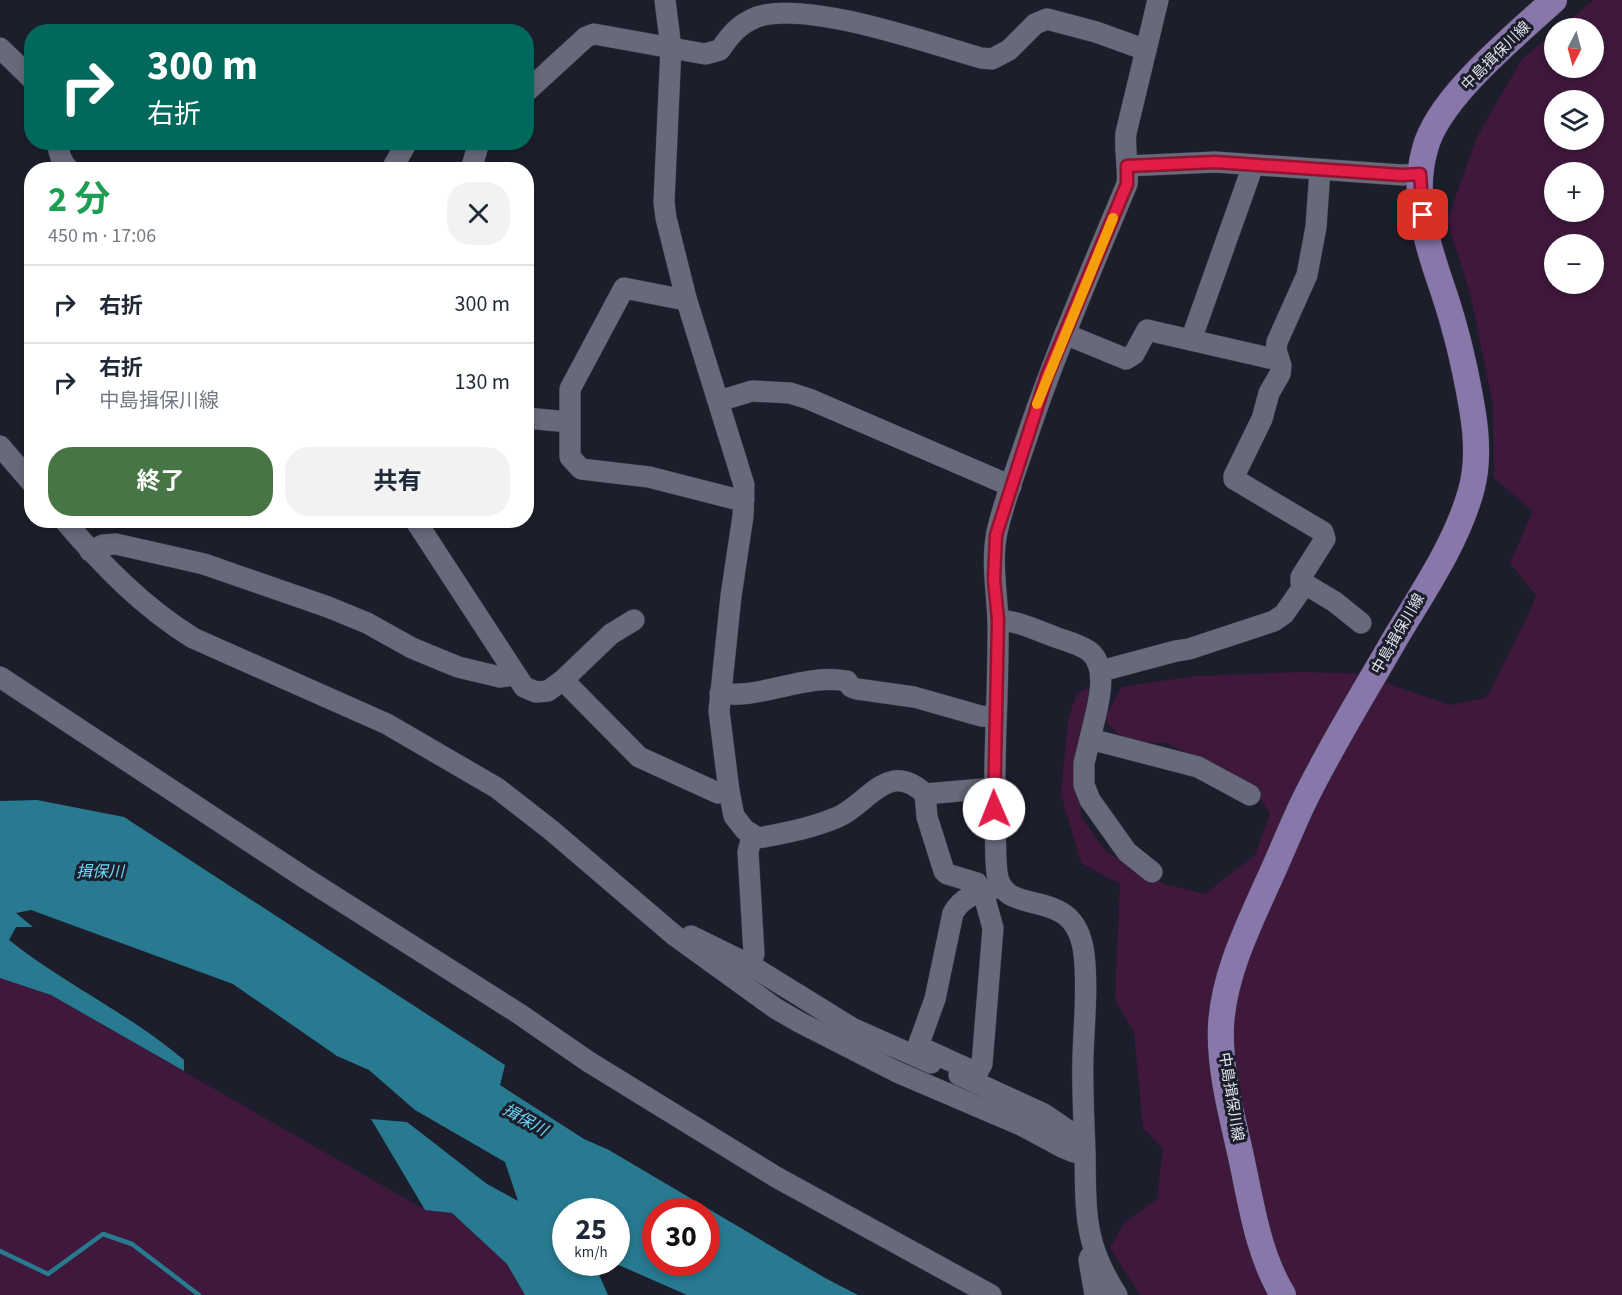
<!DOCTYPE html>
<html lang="ja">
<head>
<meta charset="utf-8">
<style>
  body { margin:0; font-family:"Source Sans 3","Noto Sans JP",sans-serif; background:#f2f2f3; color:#1f2937; height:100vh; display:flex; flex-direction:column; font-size:22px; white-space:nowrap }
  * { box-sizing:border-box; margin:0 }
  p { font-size:20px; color:#747a83 }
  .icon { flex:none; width:33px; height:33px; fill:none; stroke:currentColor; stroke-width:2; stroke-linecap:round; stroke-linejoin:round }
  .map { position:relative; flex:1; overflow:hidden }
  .drawer { position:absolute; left:24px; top:162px; width:510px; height:366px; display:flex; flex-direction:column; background:#fff; border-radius:24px; box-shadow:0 3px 9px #0003 }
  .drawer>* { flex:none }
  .hud { position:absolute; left:24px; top:24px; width:510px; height:126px; border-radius:24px; box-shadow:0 3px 9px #0003; background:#00695c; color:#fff; overflow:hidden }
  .needle { width:39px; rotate:186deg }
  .buttons { position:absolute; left:1544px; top:18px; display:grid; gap:12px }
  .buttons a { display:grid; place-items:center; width:60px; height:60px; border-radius:50%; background:#fff; box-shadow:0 3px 9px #0003; font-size:30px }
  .speed { position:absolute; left:552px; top:1198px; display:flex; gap:12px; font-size:30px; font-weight:700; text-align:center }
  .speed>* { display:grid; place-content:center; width:78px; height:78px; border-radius:50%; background:#fff; box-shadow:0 3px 9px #0003; line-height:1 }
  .speed small { font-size:15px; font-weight:400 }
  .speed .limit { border:9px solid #d22; background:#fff; color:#111 }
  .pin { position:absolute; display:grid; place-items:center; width:51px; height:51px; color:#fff; margin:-26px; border-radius:12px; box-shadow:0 3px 9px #0006 }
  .me { position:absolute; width:66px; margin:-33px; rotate:359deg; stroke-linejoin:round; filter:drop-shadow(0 0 4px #0008) }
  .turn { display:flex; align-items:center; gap:21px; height:126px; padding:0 24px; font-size:27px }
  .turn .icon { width:78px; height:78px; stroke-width:2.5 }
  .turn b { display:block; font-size:42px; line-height:51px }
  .round { display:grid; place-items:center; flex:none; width:63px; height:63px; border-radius:24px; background:#f2f2f3 }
  .summary { display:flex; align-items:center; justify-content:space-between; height:102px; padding:0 24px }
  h1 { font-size:36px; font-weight:700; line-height:45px; color:#1e9e55 }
  .button { display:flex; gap:12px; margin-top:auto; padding:12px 24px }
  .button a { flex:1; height:69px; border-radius:24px; background:#487545; color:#fff; font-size:24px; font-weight:700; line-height:69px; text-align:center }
  .button a+a { background:#f2f2f3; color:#1f2937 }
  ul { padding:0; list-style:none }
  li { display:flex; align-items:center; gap:18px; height:78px; padding:0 24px; border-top:2px solid #e0e1e3 }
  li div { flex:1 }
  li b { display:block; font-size:22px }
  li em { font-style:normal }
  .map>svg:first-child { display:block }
</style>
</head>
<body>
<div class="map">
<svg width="1622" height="1295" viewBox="0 0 1622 1295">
  <rect width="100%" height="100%" fill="#1c1e2c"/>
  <g fill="#3f183c" fill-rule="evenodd">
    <path d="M 1594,0 L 1622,0 L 1622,1295 L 1140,1295 L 1110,1248 L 1124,1223 L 1157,1199 L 1163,1149 L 1143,1128 L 1134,1033 L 1115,999 L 1120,884 L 1081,863 L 1061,794 L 1068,719 L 1077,694 L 1090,686 L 1079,750 L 1081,817 L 1106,852 L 1164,884 L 1205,894 L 1255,855 L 1270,814 L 1250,783 L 1166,743 L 1124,741 L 1104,719 L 1122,687 L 1194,676 L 1303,672 L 1359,674 L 1450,705 L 1487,697 L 1529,613 L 1536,595 L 1510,563 L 1533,511 L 1494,478 L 1493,406 L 1470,293 L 1447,221 L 1477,137 L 1522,59 L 1554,33 L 1554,68 L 1593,68 L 1593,28 L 1559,28 ZM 1554,100 L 1593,100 L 1593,140 L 1554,140 ZM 1554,172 L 1593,172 L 1593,212 L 1554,212 ZM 1554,244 L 1593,244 L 1593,284 L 1554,284 Z"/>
    <path d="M 0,978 L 51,995 L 425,1210 L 452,1213 L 507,1264 L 525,1295 L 0,1295 Z"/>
  </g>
  <path fill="#287a91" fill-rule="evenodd" d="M 37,800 L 124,817 L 505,1065 L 500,1085 L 584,1139 L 609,1150 L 825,1278 L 858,1295 L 687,1295 L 614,1263 L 616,1263 L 616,1212 L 566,1212 L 566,1263 L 594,1263 L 608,1295 L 525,1295 L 507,1264 L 452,1213 L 425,1210 L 371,1119 L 407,1122 L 487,1184 L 518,1201 L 505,1162 L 415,1110 L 369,1070 L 337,1056 L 233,984 L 31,910 L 16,913 L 33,927 L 16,927 L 9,940 C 64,984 130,1014 184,1060 L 184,1071 L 51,995 L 0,978 L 0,801 ZM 656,1212 L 706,1212 L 706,1263 L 656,1263 Z"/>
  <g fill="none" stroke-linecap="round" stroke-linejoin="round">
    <path stroke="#287a91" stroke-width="4.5" d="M 0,1251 L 48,1274 L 103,1234 L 132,1244 L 199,1295"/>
    <defs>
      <g id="minor">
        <path d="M 665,0 L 671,48 L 664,202 L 666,218 L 686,298 L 744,485 L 743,516 L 731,596 L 719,711 L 729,791 L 734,816 L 745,830 L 758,838 C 786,833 812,828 838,817 C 869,803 888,759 925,794 L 994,788"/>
        <path d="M 0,48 L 32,79"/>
        <path d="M 526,92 L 586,37 L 594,34 L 705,54 L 720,50 C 730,35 739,24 757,17 C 807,0 928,43 981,58 L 992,59 L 1009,50 L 1035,24 L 1047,19 L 1096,32 L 1146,50"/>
        <path d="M 58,142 C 58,152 62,163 69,170"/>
        <path d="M 1127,166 L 1215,162 L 1402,175 L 1420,174"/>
        <path d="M 398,170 L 393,167 L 407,142"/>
        <path d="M 471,170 L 479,142"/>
        <path d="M 686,298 L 680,299 L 624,288 L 570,389 L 570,457 L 581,469 L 649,477 L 735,499 L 744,499"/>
        <path d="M 1065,334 L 1126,359 L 1134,354 L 1147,330 L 1269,358 L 1278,356"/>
        <path d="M 1191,340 L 1250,174 L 1251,165"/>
        <path d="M 719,401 L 752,391 L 790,393 L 809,399 L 1011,486"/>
        <path d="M 526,418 L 569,422"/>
        <path d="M 0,446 L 32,483"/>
        <path d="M 64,520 C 102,565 143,607 193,638 L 387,724 L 497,788 L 551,830 L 674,935 L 775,1008 L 799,1022 L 897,1072 L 1023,1126 L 1062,1147 L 1074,1152 L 1085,1153"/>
        <path d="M 415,520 L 524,687 L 536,692 L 548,691 L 563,680 L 611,634 L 634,620"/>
        <path d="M 90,551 L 103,545 L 116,544 L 204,564 L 328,607 L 367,623 L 412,648 L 458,667 L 500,677 L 515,675"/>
        <path d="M 1305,584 L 1301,582 L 1301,577 L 1325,539 L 1323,532 L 1234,479 L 1234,476 L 1262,419 L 1269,393 L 1280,374 L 1281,366 L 1276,350 L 1277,342 L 1307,275 L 1316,227 L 1320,170"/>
        <path d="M 998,620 C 1018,621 1036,630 1055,637 C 1066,641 1079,644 1089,651 C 1112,669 1095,714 1090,739 L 1198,767 L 1250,795"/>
        <path d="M 1101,671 L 1176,651 L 1189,649 L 1274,621 L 1284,614 L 1305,584 L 1335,602 L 1361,623"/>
        <path d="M 0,677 L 305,878 L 518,1013 L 589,1062 L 776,1177 L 991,1295"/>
        <path d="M 563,680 L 639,757 L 718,793 L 729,791"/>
        <path d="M 720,693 C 761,700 803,673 847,681 L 851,687 L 857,689 L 914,697 L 981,716 L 995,717"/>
        <path d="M 1090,739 L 1084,763 L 1084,785 L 1090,800 L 1127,852 L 1152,872"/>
        <path d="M 925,794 L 927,817 L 944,871 L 947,874 L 977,883 L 983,892 L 993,928 L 982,1064 L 977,1073 L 918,1046 L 935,999 L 953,913 C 964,894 980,893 1000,887"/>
        <path d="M 691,936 L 750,965 L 852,1028 L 931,1063"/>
        <path d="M 750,965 L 754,954 L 748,852 L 752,836"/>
        <path d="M 959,1075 L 1044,1114 L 1076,1136 L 1084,1137"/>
        <path d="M 1090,1257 L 1089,1260 L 1095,1295"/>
        <path d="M 1117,1295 C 1083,1243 1086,1211 1085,1152 C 1084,1120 1082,1088 1083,1056 C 1084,1023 1088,988 1084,954 C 1075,880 1004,922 997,873 C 995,857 996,841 995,825 C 993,757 999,689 998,621 C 997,592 991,562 997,532 C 1003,505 1013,478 1022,452 C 1052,360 1090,273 1127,184 C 1129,167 1124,151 1126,133 L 1158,0"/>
      </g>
      <path id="major" d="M 1283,1295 C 1257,1252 1251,1201 1240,1152 C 1231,1112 1219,1067 1221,1025 C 1224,975 1247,929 1267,884 C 1279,858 1290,831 1302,805 C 1330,747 1364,693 1396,637 C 1424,590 1456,544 1471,491 C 1482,452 1473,410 1465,371 C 1462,358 1459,343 1455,330 C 1447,297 1433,266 1426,234 C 1419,207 1417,177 1425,149 C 1438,98 1515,36 1554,0"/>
    </defs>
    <use href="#minor" stroke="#373843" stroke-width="22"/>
    <use href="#major" stroke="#373843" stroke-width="27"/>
    <use href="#minor" stroke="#666a7a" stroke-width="21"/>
    <use href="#major" stroke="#8977ac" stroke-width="26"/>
  </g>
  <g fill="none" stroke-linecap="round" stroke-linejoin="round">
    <defs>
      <path id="route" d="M 994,809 L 998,620 L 994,579 L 996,535 L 1047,376 L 1127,184 L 1127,166 L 1215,162 L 1402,175 L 1420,174 L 1423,215"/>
    </defs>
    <use href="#route" stroke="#92132f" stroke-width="15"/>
    <use href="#route" stroke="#e11d48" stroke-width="10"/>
    <path stroke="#f59e0b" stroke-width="10" d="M 1037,404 L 1113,218"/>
  </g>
  <g text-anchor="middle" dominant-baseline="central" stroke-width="6" stroke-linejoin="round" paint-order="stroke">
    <g font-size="15" fill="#e0e2eb" stroke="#1c1e2c">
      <text transform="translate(1496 56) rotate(-45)">中島揖保川線</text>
      <text transform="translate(1398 634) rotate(-60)">中島揖保川線</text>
      <text transform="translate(1231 1097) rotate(81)">中島揖保川線</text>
    </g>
    <g font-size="16" font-style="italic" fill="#6ed9fa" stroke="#1c1e2c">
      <text x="100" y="872">揖保川</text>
      <text transform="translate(525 1120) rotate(29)">揖保川</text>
    </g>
  </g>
</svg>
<div class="buttons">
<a><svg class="needle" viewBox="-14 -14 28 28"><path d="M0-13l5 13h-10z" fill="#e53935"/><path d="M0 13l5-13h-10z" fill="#747a83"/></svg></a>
<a><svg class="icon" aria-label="layers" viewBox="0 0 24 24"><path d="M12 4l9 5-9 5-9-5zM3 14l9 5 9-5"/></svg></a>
<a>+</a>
<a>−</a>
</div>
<div class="speed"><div>25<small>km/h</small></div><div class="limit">30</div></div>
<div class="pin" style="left:1423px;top:215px;background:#d93025"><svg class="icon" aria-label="arrive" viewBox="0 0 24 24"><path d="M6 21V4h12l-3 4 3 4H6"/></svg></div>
<svg class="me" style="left:994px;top:809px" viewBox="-20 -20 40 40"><circle r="19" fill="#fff"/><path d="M0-13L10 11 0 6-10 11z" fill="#e11d48"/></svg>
<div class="hud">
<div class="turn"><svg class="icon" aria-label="right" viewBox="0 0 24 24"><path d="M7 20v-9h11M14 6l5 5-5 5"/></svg><div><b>300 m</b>右折</div></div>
</div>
<section class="drawer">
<div class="summary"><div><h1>2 分</h1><p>450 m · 17:06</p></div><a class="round"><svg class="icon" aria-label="close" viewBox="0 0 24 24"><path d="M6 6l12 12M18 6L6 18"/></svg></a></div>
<ul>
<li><svg class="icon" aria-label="right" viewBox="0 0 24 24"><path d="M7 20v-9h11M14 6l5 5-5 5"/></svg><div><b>右折</b></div><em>300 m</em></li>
<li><svg class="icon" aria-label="right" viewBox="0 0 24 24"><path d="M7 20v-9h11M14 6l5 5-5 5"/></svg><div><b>右折</b><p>中島揖保川線</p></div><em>130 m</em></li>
</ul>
<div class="button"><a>終了</a><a>共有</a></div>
</section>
</div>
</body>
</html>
